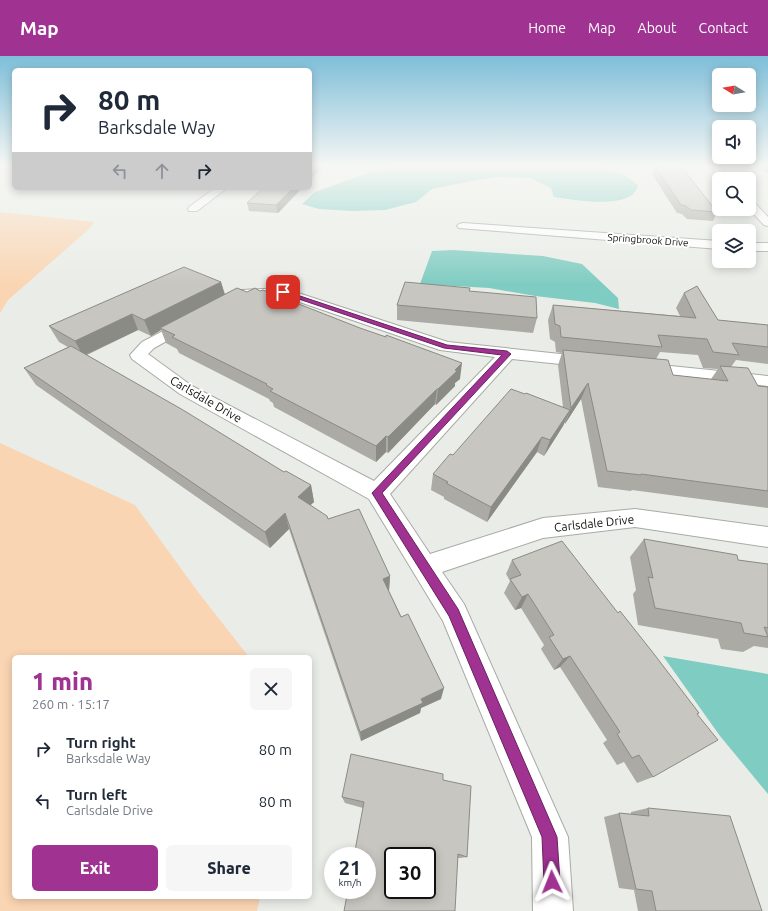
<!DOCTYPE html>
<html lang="en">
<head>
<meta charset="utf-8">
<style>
  body { margin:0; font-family:Ubuntu,sans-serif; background:#f6f6f7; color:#1f2937; height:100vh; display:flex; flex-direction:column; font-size:15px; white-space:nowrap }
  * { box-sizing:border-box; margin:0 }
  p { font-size:13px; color:#747a83 }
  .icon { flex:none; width:22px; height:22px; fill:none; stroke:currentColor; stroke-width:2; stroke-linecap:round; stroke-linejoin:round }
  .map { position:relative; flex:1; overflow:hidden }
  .panel { position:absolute; left:12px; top:599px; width:300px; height:244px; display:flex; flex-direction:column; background:#fff; border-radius:6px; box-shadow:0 2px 10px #0003 }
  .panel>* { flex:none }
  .banner { position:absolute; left:12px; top:12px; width:300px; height:122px; border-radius:6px; box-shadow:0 2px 10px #0003; background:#fff; color:#1f2937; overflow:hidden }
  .needle { width:26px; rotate:281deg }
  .controls { position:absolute; left:712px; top:12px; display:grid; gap:8px }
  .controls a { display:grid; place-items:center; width:44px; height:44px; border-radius:6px; background:#fff; box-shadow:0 2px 10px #0003; font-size:20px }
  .speed { position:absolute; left:324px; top:791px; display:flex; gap:8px; font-size:20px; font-weight:700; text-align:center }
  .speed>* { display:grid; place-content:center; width:52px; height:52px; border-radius:50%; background:#fff; box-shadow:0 2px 10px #0003; line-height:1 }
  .speed small { font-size:10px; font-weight:400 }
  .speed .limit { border:2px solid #111; border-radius:6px; background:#fff; color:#111 }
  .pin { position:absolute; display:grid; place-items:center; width:34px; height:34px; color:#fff; margin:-17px; border-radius:8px; box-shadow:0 2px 6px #0006 }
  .me { position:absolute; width:44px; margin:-22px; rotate:358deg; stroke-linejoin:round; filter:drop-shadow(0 0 3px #0008) }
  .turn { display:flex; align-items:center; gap:14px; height:84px; padding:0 20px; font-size:18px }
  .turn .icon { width:52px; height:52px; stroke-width:2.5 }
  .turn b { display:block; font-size:28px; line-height:34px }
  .lanes { display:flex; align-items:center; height:38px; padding:0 20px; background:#0003; justify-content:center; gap:20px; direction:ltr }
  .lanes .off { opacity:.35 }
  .round { display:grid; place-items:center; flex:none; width:42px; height:42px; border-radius:6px; background:#f6f6f7 }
  .summary { display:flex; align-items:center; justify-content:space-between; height:68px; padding:0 20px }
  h1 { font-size:24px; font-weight:800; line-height:30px; color:#a03392 }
  .action { display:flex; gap:8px; margin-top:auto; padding:8px 20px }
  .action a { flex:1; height:46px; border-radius:6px; background:#a03392; color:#fff; font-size:16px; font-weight:800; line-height:46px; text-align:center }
  .action a+a { background:#f6f6f7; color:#1f2937 }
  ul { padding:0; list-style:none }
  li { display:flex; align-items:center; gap:12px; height:52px; padding:0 20px }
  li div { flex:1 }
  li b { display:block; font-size:15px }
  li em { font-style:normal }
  header { display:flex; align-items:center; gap:24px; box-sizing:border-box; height:56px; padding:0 20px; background:#a03392; color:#fff }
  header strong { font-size:19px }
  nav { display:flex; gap:22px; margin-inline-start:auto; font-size:14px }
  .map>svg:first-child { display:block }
</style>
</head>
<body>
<header>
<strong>Map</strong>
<nav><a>Home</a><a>Map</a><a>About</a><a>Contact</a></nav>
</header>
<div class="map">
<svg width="768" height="855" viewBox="0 0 768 855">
  <rect width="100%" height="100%" fill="#eaede7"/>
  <g fill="#fad5b3">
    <path d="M 0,156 L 94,166 L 89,173 L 8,244 L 0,257 Z"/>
    <path d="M 0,387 L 135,449 L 198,536 L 249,601 L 14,601 L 14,841 L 260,841 L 257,855 L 0,855 Z"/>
  </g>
  <g fill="#7fccc2">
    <path d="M 396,109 L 592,109 L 623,118 L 638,129 C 637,132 635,137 632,139 C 615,151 574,144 554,141 L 551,132 L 530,122 L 496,121 L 466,126 L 432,133 L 416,146 L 385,154 L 353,155 L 319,153 L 302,148 L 315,136 L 368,117 Z"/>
    <path d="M 453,194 L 543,200 L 582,208 L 618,242 L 619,253 L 595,247 L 535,240 L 489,232 L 420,228 L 432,195 Z"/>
    <path d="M 663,600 L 768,618 L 768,738 L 720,680 Z"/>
  </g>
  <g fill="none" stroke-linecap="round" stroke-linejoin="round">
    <defs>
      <g id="minor">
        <path d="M 709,109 L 718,109 L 731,123 L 721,123 Z"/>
        <path d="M 215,132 L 227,132 L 197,155 L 189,155 L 188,153 L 189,151 Z"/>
        <path d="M 749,144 L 753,145 L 768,161 L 768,170 L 764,169 L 749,153 Z"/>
        <path d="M 463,167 L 719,185 L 719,193 L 459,172 L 457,170 L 459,168 Z"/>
        <rect x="749" y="187" width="19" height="8"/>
        <path d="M 283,232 L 448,286 L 589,301 L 595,302 L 597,306 L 595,310 L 589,311 L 512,303 L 390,438 L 430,498 L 543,462 L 635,453 L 768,471 L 768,491 L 635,471 L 543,482 L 442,516 L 464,548 L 568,781 L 573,855 L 533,855 L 532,781 L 443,565 L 369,443 L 180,338 L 132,303 L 130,299 L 142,286 L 184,264 L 189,262 L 194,264 L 197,267 L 194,270 L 154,292 L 148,298 L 192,330 L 374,425 L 495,301 L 440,294 L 282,240 L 242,242 L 237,241 L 235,238 L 237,235 L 242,234 Z"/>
        <path d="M 641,307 L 768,320 L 768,330 L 635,316 L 632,312 L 635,308 Z"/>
      </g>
    </defs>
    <use href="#minor" stroke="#a8aba5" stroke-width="2"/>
    <use href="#minor" fill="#fff" fill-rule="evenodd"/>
  </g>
  <g fill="#abaaa5" fill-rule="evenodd">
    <path d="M 753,109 L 768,109 L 768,117 L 757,113 Z"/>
    <path d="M 655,110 L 717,156 L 713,165 L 687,163 L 682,158 L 677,157 L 652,118 Z"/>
    <path d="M 302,132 L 278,157 L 249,155 L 247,147 Z"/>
    <path d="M 221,226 L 225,238 L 460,323 L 455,327 L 455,330 L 436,349 L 435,348 L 388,397 L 386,396 L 376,406 L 274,351 L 273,347 L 270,345 L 269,343 L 179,297 L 177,293 L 166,287 L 161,274 L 151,280 L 138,274 L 87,299 L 284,416 L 311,429 L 314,446 L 310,449 L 328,463 L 390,520 L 389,535 L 441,643 L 421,652 L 420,657 L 361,685 L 289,473 L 270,492 L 36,329 L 24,312 L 68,291 L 59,286 L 49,270 Z"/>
    <path d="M 469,235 L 537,262 L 533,277 L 397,264 L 397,249 Z"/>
    <path d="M 684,237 L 718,264 L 768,269 L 768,308 L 736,304 L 731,311 L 758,330 L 768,331 L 768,452 L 632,434 L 631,435 L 598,431 L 581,343 L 565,368 L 565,366 L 563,370 L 544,400 L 537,396 L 487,466 L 444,443 L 444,441 L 431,434 L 433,418 L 453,399 L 525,338 L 563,351 L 558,309 L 562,297 L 556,296 L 555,286 L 550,283 L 548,264 L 553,249 L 680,260 L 676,252 ZM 660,296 L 698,299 L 703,312 L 718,313 L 711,323 L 673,319 L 656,303 Z"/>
    <path d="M 644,483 L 738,504 L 768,508 L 768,592 L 754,590 L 743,596 L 721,593 L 718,583 L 638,569 L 633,538 L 636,534 L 630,501 Z"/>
    <path d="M 512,504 L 618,557 L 699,657 L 698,658 L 653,721 L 637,727 L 624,706 L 617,709 L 603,687 L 607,684 L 560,611 L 554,614 L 541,593 L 544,589 L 521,552 L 515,554 L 504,537 L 510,525 L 506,518 Z"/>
    <path d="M 443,724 L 467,801 L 460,802 L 458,802 L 363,752 L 345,747 L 342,741 Z"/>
    <path d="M 648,752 L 762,855 L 638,855 L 634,834 L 619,832 L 604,761 L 619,757 L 631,758 L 631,756 Z"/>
  </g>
  <g fill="#8b8b86">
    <path d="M 316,109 L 329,109 L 318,115 L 310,124 L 310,115 Z"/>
    <path d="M 293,132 L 302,132 L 278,157 L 276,149 Z"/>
    <path d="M 221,226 L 225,240 L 160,272 L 161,274 L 151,280 L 144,264 Z"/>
    <path d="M 132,258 L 138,274 L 83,300 L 75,285 Z"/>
    <path d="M 462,307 L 460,323 L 455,327 L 455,330 L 436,349 L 438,333 L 455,314 Z"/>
    <path d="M 588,327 L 581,343 L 565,368 L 571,352 Z"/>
    <path d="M 437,333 L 435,348 L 388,397 L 388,381 Z"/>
    <path d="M 570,354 L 563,370 L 544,400 L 550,384 Z"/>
    <path d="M 386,380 L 386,396 L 376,406 L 376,390 Z"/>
    <path d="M 542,381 L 537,396 L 487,466 L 491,451 Z"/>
    <path d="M 311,429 L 314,446 L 301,458 L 298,441 Z"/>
    <path d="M 285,457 L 289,473 L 270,492 L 265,476 Z"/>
    <path d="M 390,520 L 389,535 L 383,538 L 383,523 Z"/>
    <path d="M 528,538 L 521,552 L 515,554 L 522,541 Z"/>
    <path d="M 570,600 L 560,611 L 554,614 L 563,603 Z"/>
    <path d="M 444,632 L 441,643 L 421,652 L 420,657 L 361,685 L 360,676 L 421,643 Z"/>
  </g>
  <g fill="#c7c6c0" stroke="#8b8b86" fill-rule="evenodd">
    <path d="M 310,109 L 316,109 L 310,115 Z"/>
    <path d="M 662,109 L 680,109 L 717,156 L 691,154 L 686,150 L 681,149 L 655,110 L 660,111 Z"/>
    <path d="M 263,132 L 293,132 L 276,149 L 247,147 Z"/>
    <path d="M 184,211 L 221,226 L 144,264 L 132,258 L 75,285 L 49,270 Z"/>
    <path d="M 405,226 L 470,232 L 469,235 L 536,241 L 537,262 L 397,249 Z"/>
    <path d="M 697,230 L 718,264 L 768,269 L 768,291 L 732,287 L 739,299 L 713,296 L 707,283 L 658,279 L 662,291 L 561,281 L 560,270 L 555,268 L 553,249 L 696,262 L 684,237 Z"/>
    <path d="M 237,232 L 247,236 L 255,232 L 260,235 L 263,234 L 360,272 L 386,281 L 386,279 L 462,307 L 455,314 L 457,315 L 438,333 L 437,333 L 388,381 L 386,380 L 376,390 L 270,335 L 273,333 L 266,329 L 267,328 L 172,281 L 175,279 L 160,272 Z"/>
    <path d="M 71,290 L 183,354 L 284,416 L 286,415 L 311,429 L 298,441 L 327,460 L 328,463 L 359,453 L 390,520 L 383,523 L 401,561 L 408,558 L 444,632 L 421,643 L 423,647 L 360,676 L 285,457 L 265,476 L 24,312 Z"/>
    <path d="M 563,294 L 668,304 L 673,319 L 728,325 L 720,310 L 748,312 L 758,330 L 768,331 L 768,435 L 641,418 L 641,419 L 607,415 L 588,327 L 571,352 Z"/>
    <path d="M 511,333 L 525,338 L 526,337 L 570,354 L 550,384 L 542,381 L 491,451 L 446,427 L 448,426 L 433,418 L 450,398 L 453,399 Z"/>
    <path d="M 644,483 L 737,499 L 738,504 L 768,508 L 768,572 L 764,571 L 768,581 L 744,577 L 741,567 L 655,552 L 648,521 L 653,522 Z"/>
    <path d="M 562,485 L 618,557 L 620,555 L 654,598 L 699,657 L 697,658 L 718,684 L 653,721 L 639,699 L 632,702 L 617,678 L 620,676 L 570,600 L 563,603 L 549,581 L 554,579 L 528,538 L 522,541 L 510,523 L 521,519 L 512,504 Z"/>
    <path d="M 351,698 L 443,718 L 443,724 L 471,730 L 467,801 L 458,798 L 455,855 L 344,855 L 348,834 L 367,834 L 367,800 L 354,800 L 364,746 L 342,741 ZM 393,800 L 427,800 L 427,834 L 393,834 Z"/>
    <path d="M 648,752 L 730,760 L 762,855 L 656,855 L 652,835 L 636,833 L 619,757 L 649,760 Z"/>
  </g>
  <linearGradient id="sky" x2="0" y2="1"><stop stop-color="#7ebed9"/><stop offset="0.48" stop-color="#f6f7f4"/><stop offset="1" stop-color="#f6f7f4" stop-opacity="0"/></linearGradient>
  <rect width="768" height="229" fill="url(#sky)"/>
  <path fill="#a03392" stroke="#68215f" d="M 281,235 L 285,235 L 447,289 L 507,295 L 511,298 L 382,437 L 458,553 L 557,781 L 560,826 L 557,831 L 552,834 L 546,831 L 544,826 L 542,781 L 449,560 L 372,437 L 502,299 L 444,292 L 281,237 Z"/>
  <g text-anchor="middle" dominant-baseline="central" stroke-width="4" stroke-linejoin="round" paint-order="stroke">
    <g font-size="10" fill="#0f0f0d" stroke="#fff">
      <text transform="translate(648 184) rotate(4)">Springbrook Drive</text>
    </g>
    <g font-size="12" fill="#0f0f0d" stroke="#fff">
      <text transform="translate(206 343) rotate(30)">Carlsdale Drive</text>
      <text transform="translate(594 467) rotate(-6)">Carlsdale Drive</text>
    </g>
  </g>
</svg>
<div class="controls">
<a><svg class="needle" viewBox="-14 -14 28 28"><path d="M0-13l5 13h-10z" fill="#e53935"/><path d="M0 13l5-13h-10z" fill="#747a83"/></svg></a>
<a><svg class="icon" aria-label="sound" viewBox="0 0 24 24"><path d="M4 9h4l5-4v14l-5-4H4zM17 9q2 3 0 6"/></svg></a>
<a><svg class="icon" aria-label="search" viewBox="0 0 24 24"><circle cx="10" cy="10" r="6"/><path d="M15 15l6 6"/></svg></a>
<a><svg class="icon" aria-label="layers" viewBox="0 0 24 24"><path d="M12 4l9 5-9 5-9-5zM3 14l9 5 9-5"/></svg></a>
</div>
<div class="speed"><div>21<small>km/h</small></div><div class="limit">30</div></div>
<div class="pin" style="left:283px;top:236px;background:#d93025"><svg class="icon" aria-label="arrive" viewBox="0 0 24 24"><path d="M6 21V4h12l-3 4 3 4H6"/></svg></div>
<svg class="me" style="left:552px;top:826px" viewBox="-20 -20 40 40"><path d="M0-17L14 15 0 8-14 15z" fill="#a03392" stroke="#fff" stroke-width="4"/></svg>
<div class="banner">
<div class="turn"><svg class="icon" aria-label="right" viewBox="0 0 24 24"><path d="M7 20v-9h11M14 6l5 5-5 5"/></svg><div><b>80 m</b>Barksdale Way</div></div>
<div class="lanes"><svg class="icon off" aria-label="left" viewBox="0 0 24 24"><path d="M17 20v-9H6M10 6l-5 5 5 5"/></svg><svg class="icon off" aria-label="ahead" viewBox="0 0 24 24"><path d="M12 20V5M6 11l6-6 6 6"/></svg><svg class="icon" aria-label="right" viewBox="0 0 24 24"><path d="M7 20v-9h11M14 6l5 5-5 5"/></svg></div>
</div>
<section class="panel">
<div class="summary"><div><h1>1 min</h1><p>260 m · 15:17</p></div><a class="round"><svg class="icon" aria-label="close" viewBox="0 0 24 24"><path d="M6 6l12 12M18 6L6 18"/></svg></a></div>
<ul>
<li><svg class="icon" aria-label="right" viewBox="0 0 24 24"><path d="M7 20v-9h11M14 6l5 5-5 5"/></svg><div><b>Turn right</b><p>Barksdale Way</p></div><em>80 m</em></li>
<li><svg class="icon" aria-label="left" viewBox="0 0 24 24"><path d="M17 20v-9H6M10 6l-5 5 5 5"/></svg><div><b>Turn left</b><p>Carlsdale Drive</p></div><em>80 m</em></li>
</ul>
<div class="action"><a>Exit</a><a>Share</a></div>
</section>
</div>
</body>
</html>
